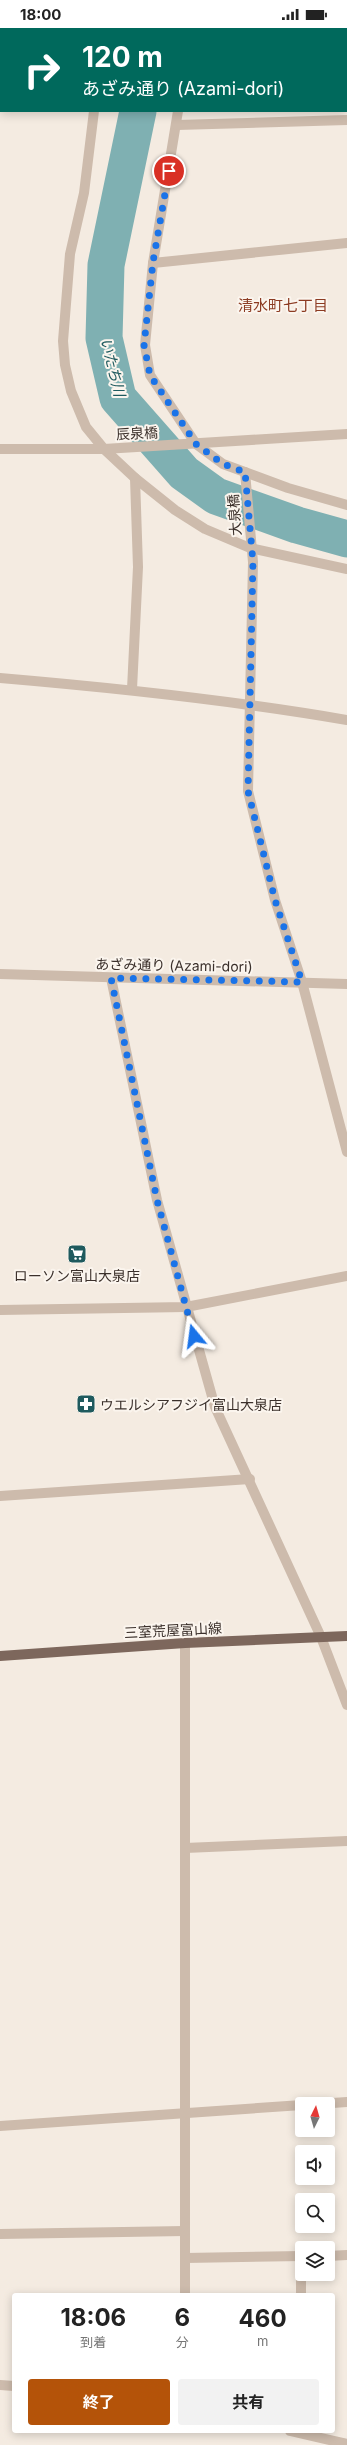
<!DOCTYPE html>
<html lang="ja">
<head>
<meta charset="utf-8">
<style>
  body { margin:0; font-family:Inter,"Noto Sans JP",sans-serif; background:#f2f2f2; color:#222; height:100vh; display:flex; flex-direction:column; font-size:15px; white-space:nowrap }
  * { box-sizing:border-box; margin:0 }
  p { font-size:13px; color:#767676 }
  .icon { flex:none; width:22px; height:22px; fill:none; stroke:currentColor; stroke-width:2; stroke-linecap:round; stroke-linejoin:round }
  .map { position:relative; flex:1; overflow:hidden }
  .side { position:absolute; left:12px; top:2265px; width:323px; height:140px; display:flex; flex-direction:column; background:#fff; border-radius:4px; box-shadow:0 2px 10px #0003 }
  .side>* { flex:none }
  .guide { position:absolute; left:0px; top:0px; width:347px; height:84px; box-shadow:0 2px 10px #0003; background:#00695c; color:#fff; overflow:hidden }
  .needle { width:26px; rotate:5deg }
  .controls { position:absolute; left:295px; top:2069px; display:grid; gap:8px }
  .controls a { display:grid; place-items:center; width:40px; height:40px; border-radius:4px; background:#fff; box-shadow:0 2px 10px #0003; font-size:20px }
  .pin { position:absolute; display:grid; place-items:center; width:34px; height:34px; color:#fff; margin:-17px; border:2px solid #fff; border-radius:50%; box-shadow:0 1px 4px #0007 }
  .me { position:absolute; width:44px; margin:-22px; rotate:344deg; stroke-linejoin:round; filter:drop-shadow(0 0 3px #0008) }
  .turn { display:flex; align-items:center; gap:14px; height:84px; padding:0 16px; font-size:18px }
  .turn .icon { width:52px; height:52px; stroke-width:2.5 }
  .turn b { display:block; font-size:28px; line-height:34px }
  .eta { display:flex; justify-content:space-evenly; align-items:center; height:68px; text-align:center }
  .eta b { font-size:24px; font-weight:700; line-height:28px }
  .primary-button { display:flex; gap:8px; margin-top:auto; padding:8px 16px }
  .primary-button a { flex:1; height:46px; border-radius:4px; background:#b45309; color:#fff; font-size:16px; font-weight:700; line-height:46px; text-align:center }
  .primary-button a+a { background:#f2f2f2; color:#222 }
  .status { display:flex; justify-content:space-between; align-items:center; height:28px; padding:0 20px; background:#fff; direction:ltr }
  .status svg { height:11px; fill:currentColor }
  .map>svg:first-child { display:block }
</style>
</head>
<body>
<div class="status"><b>18:00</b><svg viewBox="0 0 49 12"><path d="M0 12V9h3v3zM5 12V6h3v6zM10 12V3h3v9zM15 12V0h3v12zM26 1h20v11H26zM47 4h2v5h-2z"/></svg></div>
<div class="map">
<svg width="347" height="2417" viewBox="0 0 347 2417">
  <rect width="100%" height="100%" fill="#f4ebe1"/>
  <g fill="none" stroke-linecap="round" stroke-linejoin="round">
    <g stroke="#7fb0b2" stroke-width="37">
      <path d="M 132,0 L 132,1"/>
      <path d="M 138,83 L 106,237 L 104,310 L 118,370 L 184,445 L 216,468 L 297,497 L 347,511"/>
    </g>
    <g stroke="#cdbbac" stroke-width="10">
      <path d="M 86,0 L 86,1"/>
      <path d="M 294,0 L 294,1"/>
      <path d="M 184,1 L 185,0"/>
      <path d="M 346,5 L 347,5"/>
      <path d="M 0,17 L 1,17"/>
      <path d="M 94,83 L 84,165 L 70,226 L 63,313 L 65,337 L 71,363 L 86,399 L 104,421 L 135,450 L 175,482 L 205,501 L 250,520 L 347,541"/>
      <path d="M 178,83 L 153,235 L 145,317 L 150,347 L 196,416 L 223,436 L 288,460 L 347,477"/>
      <path d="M 177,97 L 347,92"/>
      <path d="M 153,235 L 347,215"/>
      <path d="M 0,421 L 104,421 L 347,406"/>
      <path d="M 245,444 L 253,534 L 248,763 L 275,872 L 302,954 L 347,1124"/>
      <path d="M 0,650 C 117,660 232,672 347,692"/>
      <path d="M 132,661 L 138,539 L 135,450"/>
      <path d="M 0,946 L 347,956"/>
      <path d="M 111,950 L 157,1172 L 215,1379 L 321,1609 L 347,1677"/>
      <path d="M 0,1282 L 186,1279 L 347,1248"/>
      <path d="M 0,1468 L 250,1451"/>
      <path d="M 185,1820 L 347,1813"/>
      <path d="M 318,2076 L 347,2074"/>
      <path d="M 0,2098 L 302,2077"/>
      <path d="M 0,2206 L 185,2203"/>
      <path d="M 328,2228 L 347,2227"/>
      <path d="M 185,2230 L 302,2228"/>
      <path d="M 185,2267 L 185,1615"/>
      <path d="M 301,2267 L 301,2228"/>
      <path d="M 0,2357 L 14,2358"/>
      <path d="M 290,2403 L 347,2416"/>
    </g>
    <path stroke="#7d675c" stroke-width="10" d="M 0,1628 L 185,1615 L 347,1608"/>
  </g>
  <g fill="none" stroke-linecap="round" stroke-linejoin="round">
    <path stroke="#1a73e8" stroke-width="7" stroke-dasharray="0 12.6" d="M 169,143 L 153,234 L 144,317 L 150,347 L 196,416 L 223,436 L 245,444 L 253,534 L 248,763 L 275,872 L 302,954 L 111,950 L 157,1172 L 194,1308"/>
  </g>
  <defs>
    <symbol id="supermarket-square" viewBox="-11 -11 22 22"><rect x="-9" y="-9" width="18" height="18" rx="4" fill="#1f5a5e" stroke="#fbf5ee"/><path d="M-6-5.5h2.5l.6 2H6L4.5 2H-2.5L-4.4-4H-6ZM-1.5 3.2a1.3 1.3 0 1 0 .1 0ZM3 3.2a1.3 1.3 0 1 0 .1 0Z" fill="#fff"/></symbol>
    <symbol id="pharmacy-square" viewBox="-11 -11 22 22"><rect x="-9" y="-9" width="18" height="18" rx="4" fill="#1f5a5e" stroke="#fbf5ee"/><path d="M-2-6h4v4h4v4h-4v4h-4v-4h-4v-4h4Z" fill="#fff"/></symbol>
  </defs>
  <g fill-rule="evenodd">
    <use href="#supermarket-square" x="66" y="1215" width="22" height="22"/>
    <use href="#pharmacy-square" x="75" y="1365" width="22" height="22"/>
  </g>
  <g text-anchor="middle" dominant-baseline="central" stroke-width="4" stroke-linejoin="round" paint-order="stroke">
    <g font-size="14" fill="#3b302b" stroke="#fbf5ee">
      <text transform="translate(137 405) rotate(-3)">辰泉橋</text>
      <text transform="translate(234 487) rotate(-94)">大泉橋</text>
      <text transform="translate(174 937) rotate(1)">あざみ通り (Azami-dori)</text>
      <text transform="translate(173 1602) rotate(-3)">三室荒屋富山線</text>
    </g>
    <g font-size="14" fill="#3b302b" stroke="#fbf5ee">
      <text x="77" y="1247">ローソン富山大泉店</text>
      <text x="100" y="1376" text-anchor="start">ウエルシアフジイ富山大泉店</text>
    </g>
    <g font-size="15" fill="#8c3b22" stroke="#fbf5ee">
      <text x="283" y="277">清水町七丁目</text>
    </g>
    <g font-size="15" font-style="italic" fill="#1f5a5e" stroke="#fbf5ee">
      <text transform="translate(113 339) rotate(76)">いたち川</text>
    </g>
  </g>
</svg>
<div class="controls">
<a><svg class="needle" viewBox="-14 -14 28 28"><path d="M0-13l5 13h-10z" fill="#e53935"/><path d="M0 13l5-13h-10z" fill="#767676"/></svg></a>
<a><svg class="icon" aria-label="sound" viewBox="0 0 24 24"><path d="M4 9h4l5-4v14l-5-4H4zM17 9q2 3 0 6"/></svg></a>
<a><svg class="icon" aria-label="search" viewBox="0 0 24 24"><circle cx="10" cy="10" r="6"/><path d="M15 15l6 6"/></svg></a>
<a><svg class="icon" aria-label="layers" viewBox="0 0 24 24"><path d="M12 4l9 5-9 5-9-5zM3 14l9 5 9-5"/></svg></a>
</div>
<div class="pin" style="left:169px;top:143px;background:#d93025"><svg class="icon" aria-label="arrive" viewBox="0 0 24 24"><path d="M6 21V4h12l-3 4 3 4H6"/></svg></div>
<svg class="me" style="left:194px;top:1308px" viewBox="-20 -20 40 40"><path d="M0-17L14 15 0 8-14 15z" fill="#1a73e8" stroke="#fff" stroke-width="4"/></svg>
<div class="guide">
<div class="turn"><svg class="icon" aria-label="right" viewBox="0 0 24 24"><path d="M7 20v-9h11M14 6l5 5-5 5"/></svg><div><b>120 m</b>あざみ通り (Azami-dori)</div></div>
</div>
<section class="side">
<div class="eta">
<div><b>18:06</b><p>到着</p></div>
<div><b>6</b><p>分</p></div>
<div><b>460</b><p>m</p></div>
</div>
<div class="primary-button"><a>終了</a><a>共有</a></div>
</section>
</div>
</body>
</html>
